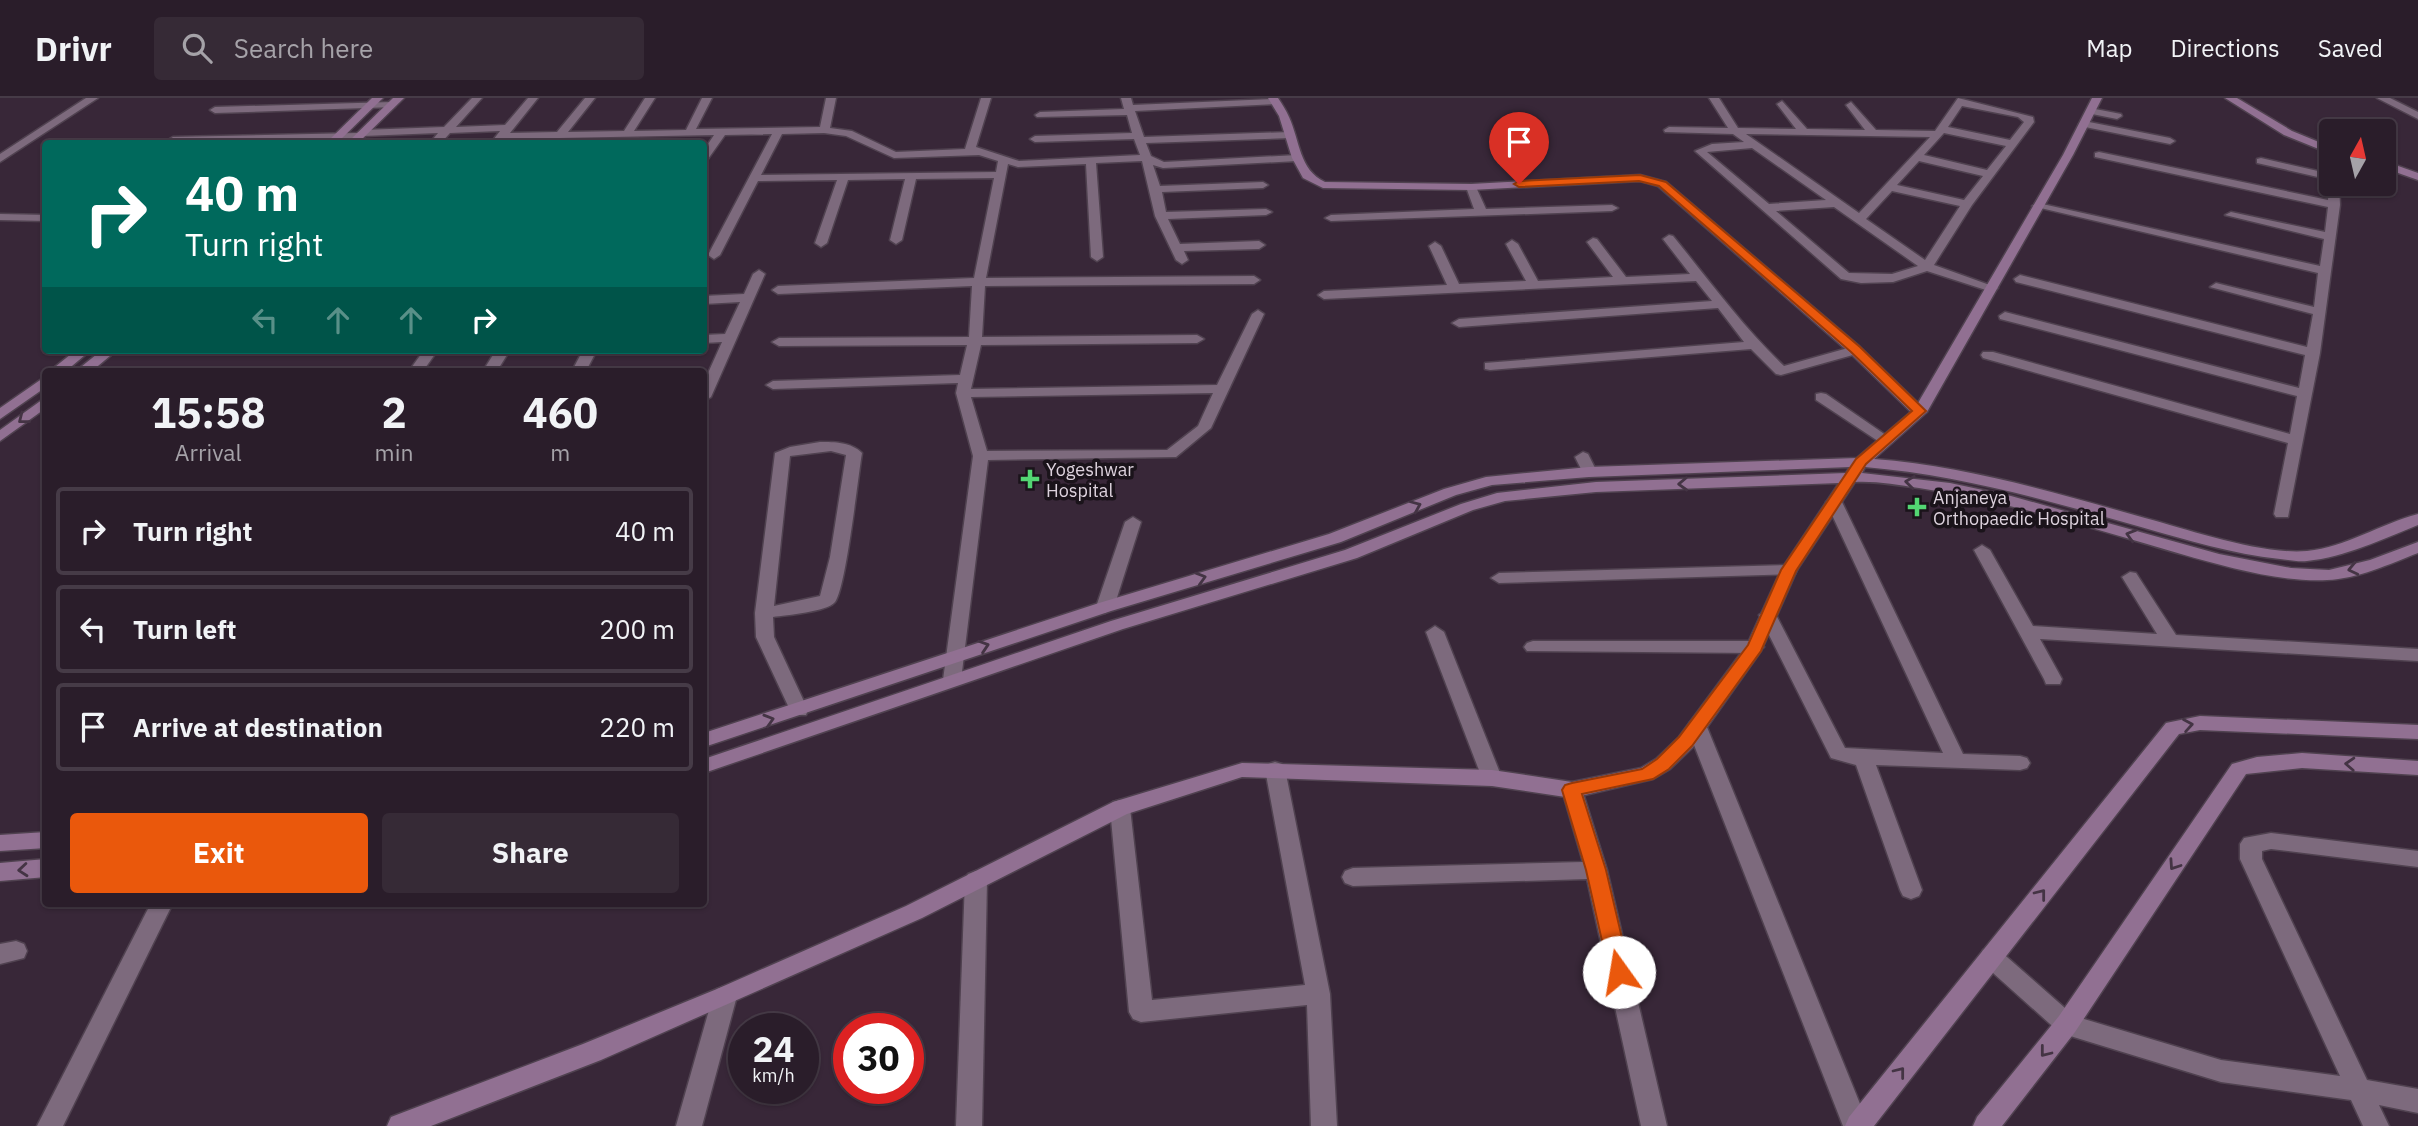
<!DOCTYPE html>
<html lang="en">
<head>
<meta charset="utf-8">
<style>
  body { margin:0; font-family:"IBM Plex Sans",sans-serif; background:#362a36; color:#f1f3f6; height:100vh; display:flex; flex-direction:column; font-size:26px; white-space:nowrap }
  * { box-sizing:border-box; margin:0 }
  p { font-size:23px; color:#a5a2a8 }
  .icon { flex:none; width:38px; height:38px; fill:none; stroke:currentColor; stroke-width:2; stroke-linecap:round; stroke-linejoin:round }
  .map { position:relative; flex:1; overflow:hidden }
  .side { position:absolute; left:42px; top:270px; width:665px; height:539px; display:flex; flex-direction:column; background:#2a1d2a; border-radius:7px; box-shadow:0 2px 5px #0004,0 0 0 2px #463b47 }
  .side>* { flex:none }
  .guide { position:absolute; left:42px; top:42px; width:665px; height:214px; border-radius:7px; box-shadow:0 2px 5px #0004,0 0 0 2px #463b47; background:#00695c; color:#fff; overflow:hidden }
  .needle { width:46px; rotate:8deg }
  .controls { position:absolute; left:2319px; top:21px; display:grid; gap:14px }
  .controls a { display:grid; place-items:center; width:77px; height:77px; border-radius:7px; background:#2a1d2a; box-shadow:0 2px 5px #0004,0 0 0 2px #463b47; font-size:35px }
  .speed { position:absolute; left:728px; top:915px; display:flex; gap:14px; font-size:35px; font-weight:700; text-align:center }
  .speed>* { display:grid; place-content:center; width:91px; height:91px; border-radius:50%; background:#2a1d2a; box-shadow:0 2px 5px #0004,0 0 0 2px #463b47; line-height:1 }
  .speed small { font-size:18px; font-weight:400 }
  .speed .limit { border:10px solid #d22; background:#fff; color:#111 }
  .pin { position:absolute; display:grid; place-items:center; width:60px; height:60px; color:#fff; margin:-72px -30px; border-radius:50% 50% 50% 0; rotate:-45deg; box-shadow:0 0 7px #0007 }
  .pin .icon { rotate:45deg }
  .me { position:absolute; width:77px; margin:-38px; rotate:347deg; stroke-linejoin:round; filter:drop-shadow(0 0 5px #0008) }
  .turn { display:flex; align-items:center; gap:24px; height:147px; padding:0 28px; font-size:32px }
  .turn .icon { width:91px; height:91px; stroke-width:2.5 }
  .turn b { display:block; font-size:49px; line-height:60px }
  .lanes { display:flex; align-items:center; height:66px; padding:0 28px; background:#0003; justify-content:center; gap:35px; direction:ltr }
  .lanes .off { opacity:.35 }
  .eta { display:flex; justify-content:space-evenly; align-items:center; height:119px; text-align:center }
  .eta b { font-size:42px; font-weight:700; line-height:49px }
  .button { display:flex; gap:14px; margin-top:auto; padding:14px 28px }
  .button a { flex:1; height:80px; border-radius:7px; background:#ea580c; color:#fff; font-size:28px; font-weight:700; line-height:80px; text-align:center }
  .button a+a { background:#362a36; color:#f1f3f6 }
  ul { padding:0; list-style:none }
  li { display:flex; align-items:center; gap:21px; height:88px; margin:0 14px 10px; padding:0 14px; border:4px solid #463b47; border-radius:7px }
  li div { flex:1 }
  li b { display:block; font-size:26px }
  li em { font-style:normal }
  header { display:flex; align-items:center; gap:42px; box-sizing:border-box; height:98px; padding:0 35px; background:#2a1d2a; border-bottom:2px solid #463b47 }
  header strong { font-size:33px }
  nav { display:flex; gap:38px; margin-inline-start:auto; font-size:24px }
  .search { width:490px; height:63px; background:#362a36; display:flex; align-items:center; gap:18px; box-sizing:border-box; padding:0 24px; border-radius:7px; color:#a5a2a8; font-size:26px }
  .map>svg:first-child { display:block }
</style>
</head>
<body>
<header>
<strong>Drivr</strong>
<div class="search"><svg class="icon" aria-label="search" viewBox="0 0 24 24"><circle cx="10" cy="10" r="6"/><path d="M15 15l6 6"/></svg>Search here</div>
<nav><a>Map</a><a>Directions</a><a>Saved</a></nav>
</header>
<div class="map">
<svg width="2418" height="1028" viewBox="0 0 2418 1028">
  <rect width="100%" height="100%" fill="#382738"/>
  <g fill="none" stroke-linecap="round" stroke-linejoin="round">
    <defs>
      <g id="street">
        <path d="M 86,0 L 98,0 L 0,64 L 0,56 Z"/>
        <path d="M 472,0 L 482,0 L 456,29 L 505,27 L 528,0 L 538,0 L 510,35 L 557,34 L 585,0 L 595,0 L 568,34 L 624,33 L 645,0 L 655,0 L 634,33 L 686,32 L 702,0 L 712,0 L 696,31 L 820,29 L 826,0 L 836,0 L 830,30 L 852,33 L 896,54 L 965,51 L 981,0 L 991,0 L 976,49 L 1019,63 L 1140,57 L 1134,41 L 1035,44 L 1030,41 L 1035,38 L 1132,35 L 1127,17 L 1037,19 L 1035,17 L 1040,14 L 1124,11 L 1121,0 L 1131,0 L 1133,7 L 1274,1 L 1277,2 L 1277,6 L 1135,13 L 1144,39 L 1290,34 L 1295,37 L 1290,40 L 1146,45 L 1151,58 L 1164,64 L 1297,57 L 1302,60 L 1297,63 L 1163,70 L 1153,67 L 1160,88 L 1263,84 L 1268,87 L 1263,90 L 1162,94 L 1166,114 L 1266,111 L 1272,114 L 1266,117 L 1168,121 L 1180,146 L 1259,143 L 1265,147 L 1259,151 L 1184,153 L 1188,162 L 1182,166 L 1176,162 L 1155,118 L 1142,63 L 1096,65 L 1103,159 L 1097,163 L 1091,159 L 1086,66 L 1018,69 L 1008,66 L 986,180 L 1254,178 L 1260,182 L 1254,186 L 985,188 L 982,239 L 1197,237 L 1204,241 L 1197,245 L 981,247 L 971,291 L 1217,287 L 1252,216 L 1258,212 L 1264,216 L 1211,330 L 1176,359 L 988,362 L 961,582 L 959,587 L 945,587 L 943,582 L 973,358 L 956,295 L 958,285 L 773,291 L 766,287 L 773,283 L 960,277 L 967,247 L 779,248 L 772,244 L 779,240 L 969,239 L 972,188 L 778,196 L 772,192 L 778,188 L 974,180 L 994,80 L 916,81 L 902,142 L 896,146 L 890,142 L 905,81 L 848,82 L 827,145 L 821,149 L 815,145 L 837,82 L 758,83 L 720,157 L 714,161 L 708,157 L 772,36 L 725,37 L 708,61 L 704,62 L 704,52 L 714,37 L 505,41 L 501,46 L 490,46 L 500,33 L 450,35 L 440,46 L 429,46 L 438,35 L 363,38 L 358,41 L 173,45 L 168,42 L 173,39 L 357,35 L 362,32 L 444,29 ZM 824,35 L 846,38 L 894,60 L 979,57 L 998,63 L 996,74 L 761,77 L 782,36 ZM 1213,295 L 1198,328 L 1167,352 L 987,353 L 971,299 Z"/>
        <path d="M 1709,0 L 1719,0 L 1738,30 L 1796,31 L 1777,6 L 1782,3 L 1807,31 L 1865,32 L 1846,7 L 1851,4 L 1876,32 L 1935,33 L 1958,0 L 2033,19 L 2034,24 L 1972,107 L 1934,167 L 1998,190 L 1992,194 L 1927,173 L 1893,184 L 1861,185 L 1841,181 L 1695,53 L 1712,46 L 1744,44 L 1733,36 L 1665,34 L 1664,32 L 1669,29 L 1728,30 ZM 1962,8 L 2018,19 L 2024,24 L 2010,42 L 1948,29 ZM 1944,35 L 2006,48 L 1987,72 L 1924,57 ZM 1746,36 L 1930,39 L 1859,115 ZM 1752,50 L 1826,102 L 1769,106 L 1707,54 ZM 1919,63 L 1983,78 L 1964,102 L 1897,87 ZM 1892,93 L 1960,108 L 1925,162 L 1866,121 ZM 1834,109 L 1918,168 L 1892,176 L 1849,175 L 1776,113 Z"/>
        <path d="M 2377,0 L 2390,0 L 2418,14 L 2418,21 Z"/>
        <path d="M 392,4 L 395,5 L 395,9 L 215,15 L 210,12 L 215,9 Z"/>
        <path d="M 2090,10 L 2121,16 L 2122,18 L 2117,21 L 2087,15 L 2087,11 Z"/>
        <path d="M 2084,23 L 2170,40 L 2175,43 L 2170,46 L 2080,28 L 2079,26 Z"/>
        <path d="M 2099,54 L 2328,102 L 2329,86 L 2331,83 L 2331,86 L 2339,86 L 2340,107 L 2320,255 L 2288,419 L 2276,419 L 2274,416 L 2288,345 L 1983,260 L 1981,257 L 1983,254 L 1993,254 L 2290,336 L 2297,298 L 2000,221 L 1999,218 L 2005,214 L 2299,290 L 2305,257 L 2016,184 L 2014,181 L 2020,177 L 2307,249 L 2313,216 L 2210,189 L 2216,185 L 2314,209 L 2318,175 L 2032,108 L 2038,105 L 2320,168 L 2324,141 L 2225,117 L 2231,114 L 2325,134 L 2328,109 L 2095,59 L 2095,55 Z"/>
        <path d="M 2261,60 L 2331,76 L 2331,82 L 2257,65 L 2257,61 Z"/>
        <path d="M 1471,86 L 1476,89 L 1486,111 L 1612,107 L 1618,110 L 1612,113 L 1331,123 L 1325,120 L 1331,117 L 1474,111 L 1466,89 Z"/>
        <path d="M 0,116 L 46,117 L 46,123 L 0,122 Z"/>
        <path d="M 1669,137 L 1673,138 C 1709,182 1742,228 1784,268 L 1855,248 L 1862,252 L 1860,255 L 1781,277 L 1776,276 L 1751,251 L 1490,272 L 1485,271 L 1485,265 L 1744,244 L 1718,210 L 1459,229 L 1452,225 L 1459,221 L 1712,203 L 1696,183 L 1324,201 L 1318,197 L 1324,193 L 1447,187 L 1429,148 L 1435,144 L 1441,148 L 1459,186 L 1526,183 L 1506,146 L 1512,142 L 1518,146 L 1538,183 L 1613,179 L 1587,144 L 1593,140 L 1597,141 L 1626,179 L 1690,176 L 1663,141 Z"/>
        <path d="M 759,172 L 765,176 L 711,299 L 704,303 L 704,284 L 722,244 L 704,245 L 704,237 L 725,236 L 740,204 L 704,206 L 704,198 L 744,196 L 753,176 Z"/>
        <path d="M 424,252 L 438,252 L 423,273 L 409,273 Z"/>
        <path d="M 496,252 L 510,252 L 497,273 L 483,273 Z"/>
        <path d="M 583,252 L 597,252 L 586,273 L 572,273 Z"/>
        <path d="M 1821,295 L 1826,296 L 1893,342 L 1891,345 L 1881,345 L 1816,302 L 1816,296 Z"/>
        <path d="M 820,344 C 835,344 851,344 862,355 C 858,379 846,490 835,504 C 827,514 786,517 773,519 L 774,539 L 808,612 L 806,617 L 792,617 L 790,612 L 756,539 L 755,515 L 775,355 L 790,349 ZM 831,353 L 846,357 L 830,459 L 820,498 L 774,508 L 790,358 Z"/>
        <path d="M 1583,354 L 1588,356 L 1597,374 L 1594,377 L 1589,379 L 1584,377 L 1575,359 Z"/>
        <path d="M 1834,399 L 1842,404 L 1963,656 L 2020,658 L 2027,660 L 2030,665 L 2027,670 L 2020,672 L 1876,667 L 1922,792 L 1919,798 L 1911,801 L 1903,798 L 1900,792 L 1856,667 L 1831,660 L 1759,517 L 1768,511 L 1774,513 L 1845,650 L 1943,655 L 1826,404 Z"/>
        <path d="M 1133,419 L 1141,424 L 1114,509 L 1105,515 L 1099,513 L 1096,509 L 1125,424 Z"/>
        <path d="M 1982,447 L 1990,452 L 2033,528 L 2157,536 L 2122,479 L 2130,474 L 2136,475 L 2176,537 L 2418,551 L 2418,563 L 2040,541 L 2062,581 L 2060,586 L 2046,586 L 2044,581 L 1974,452 Z"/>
        <path d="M 1789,467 L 1795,468 L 1797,472 L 1795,476 L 1499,485 L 1491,480 L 1499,475 Z"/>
        <path d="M 1435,528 L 1444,534 L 1502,680 L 1499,685 L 1492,688 L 1485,685 L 1482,680 L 1426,534 Z"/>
        <path d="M 1533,543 L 1755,543 L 1764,549 L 1755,555 L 1527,553 L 1524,549 L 1527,545 Z"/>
        <path d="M 1697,622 L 1704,624 L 1707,629 L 1869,1028 L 1843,1028 L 1687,629 L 1690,624 Z"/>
        <path d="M 1275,664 L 1282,666 L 1285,671 L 1330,896 L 1337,1028 L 1311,1028 L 1307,907 L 1141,924 L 1133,921 L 1129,914 L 1110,710 L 1113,704 L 1120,702 L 1127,704 L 1130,710 L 1152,902 L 1305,887 L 1265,671 L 1268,666 Z"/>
        <path d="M 1572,684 L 1579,687 L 1582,692 L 1607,772 L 1667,1028 L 1641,1028 L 1587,781 L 1353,788 L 1345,785 L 1342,779 L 1345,773 L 1353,770 L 1583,764 L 1562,692 L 1565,687 Z"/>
        <path d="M 2271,735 L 2418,753 L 2418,769 L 2271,751 L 2262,753 L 2262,761 L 2367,982 L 2418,991 L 2418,1015 L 2379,1007 L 2389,1028 L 2363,1028 L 2351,1002 L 2221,984 L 2067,937 L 2059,934 L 1983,866 L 1980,859 L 1983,852 L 1991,849 L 1999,852 L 2074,918 L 2221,962 L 2340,978 L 2240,761 L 2240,746 L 2244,740 Z"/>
        <path d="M 976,773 L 984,776 L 987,782 L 982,1028 L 956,1028 L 965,782 L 968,776 Z"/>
        <path d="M 151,805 L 173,805 L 63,1028 L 37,1028 Z"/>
        <path d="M 16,843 L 24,846 L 27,853 L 24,860 L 0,866 L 0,846 Z"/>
        <path d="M 725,888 L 733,891 L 737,898 L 702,1028 L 676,1028 L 713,898 L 717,891 Z"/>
      </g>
      <g id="secondary">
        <path d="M 372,0 L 383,0 L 336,46 L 325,46 Z"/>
        <path d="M 393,0 L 404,0 L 357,46 L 346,46 Z"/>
        <path d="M 1268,0 L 1278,0 C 1282,6 1286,12 1289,19 C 1300,43 1299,72 1325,84 L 1471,86 L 1640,77 L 1666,84 L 1860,249 L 1918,305 L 2063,57 L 2092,0 L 2102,0 L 2073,57 L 1927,314 L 1874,361 C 1967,368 2056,395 2145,420 C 2190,432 2261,457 2307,453 C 2346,449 2380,426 2418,416 L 2418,427 C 2383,441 2345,459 2307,463 C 2299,464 2289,462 2280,461 C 2232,456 2187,442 2141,429 C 2050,403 1960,377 1865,369 L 1862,375 L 1950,385 L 2011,398 L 2219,456 L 2291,470 L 2329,472 L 2370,462 L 2418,444 L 2418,455 C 2390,466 2357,481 2327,482 C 2278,484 2227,469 2181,456 C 2094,431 2008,403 1919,390 C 1897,387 1877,383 1855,384 L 1797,472 L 1761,553 L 1693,649 L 1670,671 L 1653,681 L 1572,700 L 1492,688 L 1242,679 L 1127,716 L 922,820 L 601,962 L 431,1028 L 387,1028 L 391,1019 L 583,946 L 717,891 L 906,808 L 1113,704 L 1242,665 L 1492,672 L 1572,684 L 1641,670 L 1656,661 L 1679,639 L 1747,547 L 1781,472 L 1839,385 L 1596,394 L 1505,403 L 1473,412 L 1357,460 L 1123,531 L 704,675 L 704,661 L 1111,523 L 1345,452 L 1461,406 L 1497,395 L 1596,384 L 1846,375 L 1850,369 L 1589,379 L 1492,387 L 1456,397 L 1341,444 L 1111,513 L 704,649 L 704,635 L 1099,505 L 1329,436 L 1444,391 L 1486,379 L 1589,369 L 1857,360 L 1911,314 L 1850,255 L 1658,88 L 1640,83 L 1471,92 L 1323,90 L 1303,80 L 1292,60 L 1279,18 Z"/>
        <path d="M 2225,0 L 2237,0 L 2292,33 L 2331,49 L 2331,56 L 2284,37 Z"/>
        <path d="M 2384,63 L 2418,75 L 2418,82 L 2384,70 Z"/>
        <path d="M 76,252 L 91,252 L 66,273 L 50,273 Z"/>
        <path d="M 102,252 L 117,252 L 92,273 L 76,273 Z"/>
        <path d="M 46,278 L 46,289 L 0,321 L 0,310 Z"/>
        <path d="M 46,299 L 46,310 L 0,343 L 0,332 Z"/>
        <path d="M 2200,618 L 2418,627 L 2418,641 L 2200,632 L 2179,636 L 1874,1028 L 1845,1028 L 1849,1019 L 2166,625 Z"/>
        <path d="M 2302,655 L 2418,663 L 2418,677 L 2302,670 L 2246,676 L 2075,934 L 2002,1028 L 1973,1028 L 1977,1019 L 2059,918 L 2232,666 L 2257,659 Z"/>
        <path d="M 46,734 L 46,750 L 0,753 L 0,737 Z"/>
        <path d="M 46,761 L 46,779 L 0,783 L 0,765 Z"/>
      </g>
    </defs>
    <use href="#street" stroke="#504250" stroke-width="3"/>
    <use href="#secondary" stroke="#504250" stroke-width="3"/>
    <use href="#street" fill="#7d6a7d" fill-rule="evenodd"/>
    <use href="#secondary" fill="#917092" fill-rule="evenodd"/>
  </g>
  <defs><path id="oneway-chevron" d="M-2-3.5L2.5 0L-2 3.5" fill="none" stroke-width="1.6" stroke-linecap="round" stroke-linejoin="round" transform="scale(1.75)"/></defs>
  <g stroke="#443444">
    <use href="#oneway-chevron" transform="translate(23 321) rotate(142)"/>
    <use href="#oneway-chevron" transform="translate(1910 384) rotate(-173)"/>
    <use href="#oneway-chevron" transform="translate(1683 386) rotate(178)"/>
    <use href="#oneway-chevron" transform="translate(1416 408) rotate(-23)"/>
    <use href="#oneway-chevron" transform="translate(2131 437) rotate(-164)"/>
    <use href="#oneway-chevron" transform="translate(2353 471) rotate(167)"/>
    <use href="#oneway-chevron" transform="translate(1201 480) rotate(-16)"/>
    <use href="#oneway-chevron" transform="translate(984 548) rotate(-18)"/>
    <use href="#oneway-chevron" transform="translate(769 622) rotate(-17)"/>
    <use href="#oneway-chevron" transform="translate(2188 627) rotate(-10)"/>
    <use href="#oneway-chevron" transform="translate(2350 666) rotate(-177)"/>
    <use href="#oneway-chevron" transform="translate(2174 767) rotate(124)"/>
    <use href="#oneway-chevron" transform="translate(23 772) rotate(175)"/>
    <use href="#oneway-chevron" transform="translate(2041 796) rotate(-52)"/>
    <use href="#oneway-chevron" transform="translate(2045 954) rotate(128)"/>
    <use href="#oneway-chevron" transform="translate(1900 974) rotate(-52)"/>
  </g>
  <path fill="#ea580c" stroke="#983908" stroke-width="2" d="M 1640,77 L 1666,84 L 1860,249 L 1926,313 L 1866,366 L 1796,473 L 1761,553 L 1692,648 L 1669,671 L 1653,681 L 1582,696 L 1606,772 L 1630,874 L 1627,881 L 1619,884 L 1612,881 L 1609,874 L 1586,772 L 1562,692 L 1565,687 L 1572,685 L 1642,671 L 1657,661 L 1679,639 L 1748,547 L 1781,472 L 1856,361 L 1912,313 L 1851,254 L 1659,88 L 1639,83 L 1519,89 L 1514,86 L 1519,83 Z"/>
  <g fill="#53d673" stroke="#1a131a" stroke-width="2.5">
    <path d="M1026.5 370.5h7v7h7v7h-7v7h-7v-7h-7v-7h7z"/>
    <path d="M1913.5 398.5h7v7h7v7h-7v7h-7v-7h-7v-7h7z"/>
  </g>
  <g text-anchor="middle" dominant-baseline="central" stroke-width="7" stroke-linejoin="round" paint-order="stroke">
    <g font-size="18" fill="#ddd2dd" stroke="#1a131a" text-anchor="start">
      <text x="1046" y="371">Yogeshwar<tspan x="1046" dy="21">Hospital</tspan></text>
      <text x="1933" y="399">Anjaneya<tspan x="1933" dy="21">Orthopaedic Hospital</tspan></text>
    </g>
  </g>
</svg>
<div class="controls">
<a><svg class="needle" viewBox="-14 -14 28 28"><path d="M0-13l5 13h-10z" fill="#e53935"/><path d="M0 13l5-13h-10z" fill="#a5a2a8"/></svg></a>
</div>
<div class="speed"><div>24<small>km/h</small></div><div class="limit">30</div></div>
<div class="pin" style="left:1519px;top:86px;background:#d93025"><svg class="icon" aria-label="arrive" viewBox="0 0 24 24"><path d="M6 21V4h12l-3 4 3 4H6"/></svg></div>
<svg class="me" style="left:1619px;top:874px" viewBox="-20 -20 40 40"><circle r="19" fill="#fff"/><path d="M0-13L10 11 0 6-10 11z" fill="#ea580c"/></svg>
<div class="guide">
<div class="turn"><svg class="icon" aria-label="right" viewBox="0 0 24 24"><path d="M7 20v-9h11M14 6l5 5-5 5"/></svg><div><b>40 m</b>Turn right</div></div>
<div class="lanes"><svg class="icon off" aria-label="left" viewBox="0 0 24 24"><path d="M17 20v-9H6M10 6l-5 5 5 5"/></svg><svg class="icon off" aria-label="ahead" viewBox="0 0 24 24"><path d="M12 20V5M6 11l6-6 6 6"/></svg><svg class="icon off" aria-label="ahead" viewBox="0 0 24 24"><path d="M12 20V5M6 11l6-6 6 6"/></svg><svg class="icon" aria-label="right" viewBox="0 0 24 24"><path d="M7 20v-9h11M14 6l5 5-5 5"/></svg></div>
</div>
<section class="side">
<div class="eta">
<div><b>15:58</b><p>Arrival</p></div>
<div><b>2</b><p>min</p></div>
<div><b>460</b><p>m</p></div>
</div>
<ul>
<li><svg class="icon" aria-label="right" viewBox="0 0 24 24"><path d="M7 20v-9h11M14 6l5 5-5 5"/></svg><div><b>Turn right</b></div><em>40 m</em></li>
<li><svg class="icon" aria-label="left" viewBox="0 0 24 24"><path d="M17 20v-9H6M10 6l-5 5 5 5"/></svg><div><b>Turn left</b></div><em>200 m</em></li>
<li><svg class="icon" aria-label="arrive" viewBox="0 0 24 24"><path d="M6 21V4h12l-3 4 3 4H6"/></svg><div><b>Arrive at destination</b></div><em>220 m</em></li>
</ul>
<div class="button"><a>Exit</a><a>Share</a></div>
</section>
</div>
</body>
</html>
